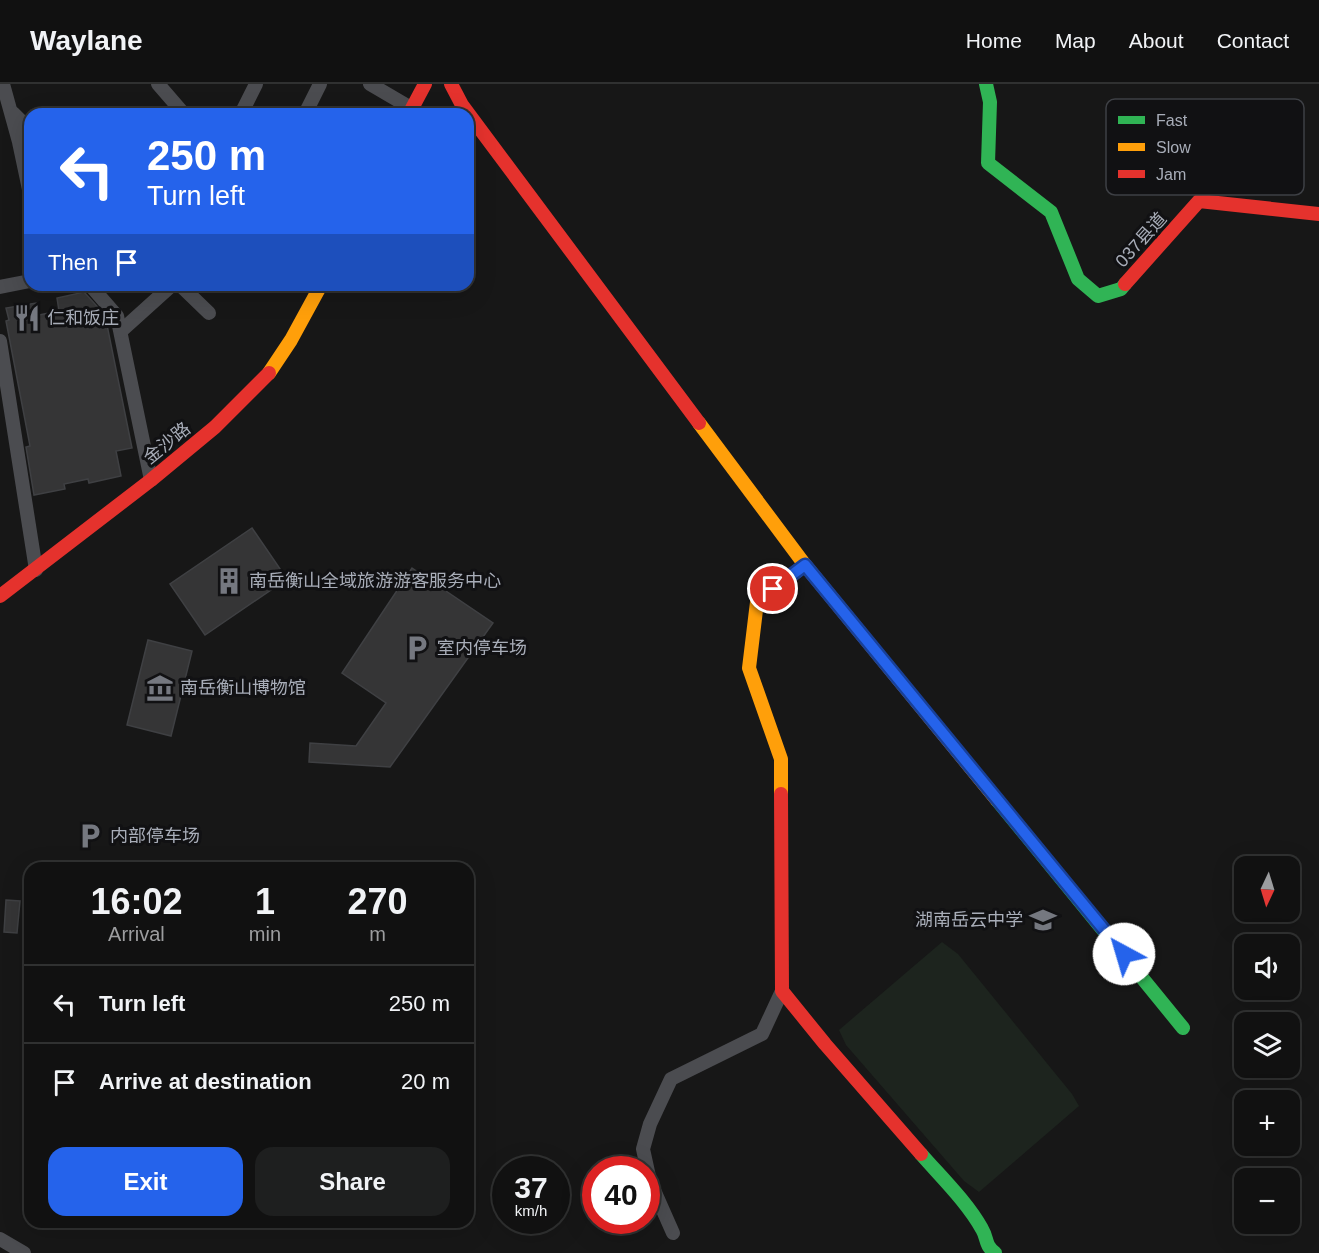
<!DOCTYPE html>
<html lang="en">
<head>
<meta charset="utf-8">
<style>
  body { margin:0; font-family:Helvetica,"Noto Sans SC",sans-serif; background:#1e1f1f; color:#f1f3f6; height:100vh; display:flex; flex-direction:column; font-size:22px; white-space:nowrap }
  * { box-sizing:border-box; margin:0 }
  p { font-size:20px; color:#9c9d9f }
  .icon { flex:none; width:33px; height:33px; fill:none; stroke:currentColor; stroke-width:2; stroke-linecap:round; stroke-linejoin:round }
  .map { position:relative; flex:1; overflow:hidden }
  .details { position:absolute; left:24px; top:778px; width:450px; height:366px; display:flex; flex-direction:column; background:#111; border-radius:18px; box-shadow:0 6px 24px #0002,0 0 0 2px #303131 }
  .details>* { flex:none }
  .top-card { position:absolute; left:24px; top:24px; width:450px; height:183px; border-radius:18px; box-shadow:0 6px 24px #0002,0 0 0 2px #303131; background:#2563eb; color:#fff; overflow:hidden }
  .needle { width:39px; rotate:184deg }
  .buttons { position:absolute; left:1234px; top:772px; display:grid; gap:12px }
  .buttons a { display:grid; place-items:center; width:66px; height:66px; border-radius:12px; background:#111; box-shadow:0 6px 24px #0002,0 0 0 2px #303131; font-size:30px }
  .speed { position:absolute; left:492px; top:1072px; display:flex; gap:12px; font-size:30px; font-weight:700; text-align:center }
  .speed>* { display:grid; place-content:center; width:78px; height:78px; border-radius:50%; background:#111; box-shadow:0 6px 24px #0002,0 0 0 2px #303131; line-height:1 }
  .speed small { font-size:15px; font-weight:400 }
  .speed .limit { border:9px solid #d22; background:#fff; color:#111 }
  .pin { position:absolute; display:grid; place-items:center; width:51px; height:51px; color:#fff; margin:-26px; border:3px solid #fff; border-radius:50%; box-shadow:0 2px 6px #0007 }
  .me { position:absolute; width:66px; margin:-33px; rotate:321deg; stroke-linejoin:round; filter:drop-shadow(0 0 4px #0008) }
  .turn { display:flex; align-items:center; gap:21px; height:126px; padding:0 24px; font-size:27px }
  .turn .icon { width:78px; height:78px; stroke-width:2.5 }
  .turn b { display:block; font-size:42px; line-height:51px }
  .then { display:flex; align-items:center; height:57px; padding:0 24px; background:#0003; gap:12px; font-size:22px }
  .eta { display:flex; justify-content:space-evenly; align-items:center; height:102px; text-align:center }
  .eta b { font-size:36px; font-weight:700; line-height:42px }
  .action { display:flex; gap:12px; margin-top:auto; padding:12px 24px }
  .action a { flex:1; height:69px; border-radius:18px; background:#2563eb; color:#fff; font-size:24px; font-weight:700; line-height:69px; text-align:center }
  .action a+a { background:#1e1f1f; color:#f1f3f6 }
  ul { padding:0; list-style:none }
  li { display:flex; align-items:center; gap:18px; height:78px; padding:0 24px; border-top:2px solid #303131 }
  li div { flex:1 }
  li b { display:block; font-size:22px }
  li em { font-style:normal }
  header { display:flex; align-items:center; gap:36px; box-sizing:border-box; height:84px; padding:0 30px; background:#111; border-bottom:2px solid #303131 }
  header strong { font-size:28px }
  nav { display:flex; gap:33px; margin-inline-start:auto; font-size:21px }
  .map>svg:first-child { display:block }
</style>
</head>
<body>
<header>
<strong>Waylane</strong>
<nav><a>Home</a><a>Map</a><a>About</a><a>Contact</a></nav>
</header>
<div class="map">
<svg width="1319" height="1169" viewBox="0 0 1319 1169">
  <rect width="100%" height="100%" fill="#171717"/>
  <path fill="#1d241e" d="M 942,858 L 958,870 L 1072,1010 L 1079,1022 L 979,1108 L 964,1097 L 846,961 L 839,946 Z"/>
  <g fill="#353536" stroke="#3f4043" stroke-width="1.5">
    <path d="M 84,208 L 105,231 L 132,364 L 116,367 L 121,392 L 89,399 L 88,395 L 64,400 L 65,405 L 34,411 L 26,363 L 30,362 L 6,237 L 9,236 L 6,224 L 36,219 L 39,231 L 59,227 L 57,214 Z"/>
    <path d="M 252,444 L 287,495 L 205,551 L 170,500 Z"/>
    <path d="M 412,484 L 493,539 L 390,683 L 309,678 L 310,659 L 356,662 L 386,619 L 342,589 Z"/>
    <path d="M 148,556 L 192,567 L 171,652 L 127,641 Z"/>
    <path d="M 6,816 L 20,817 L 17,849 L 4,848 Z"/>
  </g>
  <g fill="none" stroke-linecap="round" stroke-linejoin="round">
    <g stroke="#4b4c50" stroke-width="14">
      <path d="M 3,0 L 19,58 L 30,110"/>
      <path d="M 158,0 L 184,30"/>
      <path d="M 370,0 L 411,24"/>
      <path d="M 13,29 L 30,46"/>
      <path d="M 241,30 L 256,0"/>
      <path d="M 305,30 L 320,0"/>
      <path d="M 90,201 L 117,232 L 151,396"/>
      <path d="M 180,201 L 209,229"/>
      <path d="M 0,203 L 30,197"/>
      <path d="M 121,247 L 172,201"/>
      <path d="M 0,257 L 36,486"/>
      <path d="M 673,1149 L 650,1097 L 643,1065 L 650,1040 L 671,995 L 762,950 L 782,907"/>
      <path d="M 0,1155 L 24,1169"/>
    </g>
    <g stroke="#30b455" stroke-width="14">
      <path d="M 986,0 L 990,18 L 988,79 L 1051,128 L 1078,195 L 1098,212 L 1121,205 L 1125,200"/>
      <path d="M 997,716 L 1183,944"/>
      <path d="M 921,1070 C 941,1093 967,1118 982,1145 C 988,1155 984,1160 995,1169"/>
    </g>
    <g stroke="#ff9f0a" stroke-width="14">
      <path d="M 269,289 L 291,256 L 321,201"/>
      <path d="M 699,339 L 805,481 L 997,716"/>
      <path d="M 781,710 L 781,675 L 749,584 L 757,518 L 805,481"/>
    </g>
    <g stroke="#e5322d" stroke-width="14">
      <path d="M 451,0 L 462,21 L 699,339"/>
      <path d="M 409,30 L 425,0"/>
      <path d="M 1125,200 L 1199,117 L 1319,130"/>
      <path d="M 0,512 L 151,396 L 215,343 L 269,289"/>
      <path d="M 781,710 L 782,907 L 825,960 L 921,1070"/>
    </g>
  </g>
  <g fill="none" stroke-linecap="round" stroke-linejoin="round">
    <defs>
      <path id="route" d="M 773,505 L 805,481 L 1124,870"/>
    </defs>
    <use href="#route" stroke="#184099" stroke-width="15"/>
    <use href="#route" stroke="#2563eb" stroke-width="10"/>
  </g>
  <defs>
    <symbol id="restaurant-bare" viewBox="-9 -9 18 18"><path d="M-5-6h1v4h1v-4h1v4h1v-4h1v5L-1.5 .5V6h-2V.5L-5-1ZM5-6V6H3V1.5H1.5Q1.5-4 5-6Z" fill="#757880" stroke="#111113" stroke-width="2.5" paint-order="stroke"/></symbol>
    <symbol id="building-bare" viewBox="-9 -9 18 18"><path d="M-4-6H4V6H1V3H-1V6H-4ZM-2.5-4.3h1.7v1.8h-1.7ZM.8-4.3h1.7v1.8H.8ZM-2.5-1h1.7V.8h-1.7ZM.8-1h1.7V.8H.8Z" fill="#757880" stroke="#111113" stroke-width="2.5" paint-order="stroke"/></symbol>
    <symbol id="parking-bare" viewBox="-9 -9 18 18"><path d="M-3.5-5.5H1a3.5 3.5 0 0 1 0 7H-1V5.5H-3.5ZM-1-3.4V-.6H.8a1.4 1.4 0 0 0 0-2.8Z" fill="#757880" stroke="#111113" stroke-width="2.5" paint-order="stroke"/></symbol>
    <symbol id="museum-bare" viewBox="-9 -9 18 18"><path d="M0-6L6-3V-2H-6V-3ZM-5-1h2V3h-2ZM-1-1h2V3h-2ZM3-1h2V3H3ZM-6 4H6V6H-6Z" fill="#757880" stroke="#111113" stroke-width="2.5" paint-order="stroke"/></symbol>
    <symbol id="school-bare" viewBox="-9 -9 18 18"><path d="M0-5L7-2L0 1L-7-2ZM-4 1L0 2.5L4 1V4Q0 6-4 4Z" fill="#757880" stroke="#111113" stroke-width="2.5" paint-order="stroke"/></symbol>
  </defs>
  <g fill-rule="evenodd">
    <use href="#restaurant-bare" x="8" y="215" width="38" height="38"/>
    <use href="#building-bare" x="210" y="478" width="38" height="38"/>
    <use href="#parking-bare" x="398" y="545" width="38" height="38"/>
    <use href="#museum-bare" x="141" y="585" width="38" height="38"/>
    <use href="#parking-bare" x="71" y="733" width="38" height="38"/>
    <use href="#school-bare" x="1024" y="817" width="38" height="38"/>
  </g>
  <g text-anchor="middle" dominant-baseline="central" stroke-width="6" stroke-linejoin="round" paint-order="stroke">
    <g font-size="18" fill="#a8adb8" stroke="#111113">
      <text transform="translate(1141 156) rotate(-48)">037县道</text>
      <text transform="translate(167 359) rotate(-39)">金沙路</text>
    </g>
    <g font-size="18" fill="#a8adb8" stroke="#111113" text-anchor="start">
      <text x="47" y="234">仁和饭庄</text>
      <text x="249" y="497">南岳衡山全域旅游游客服务中心</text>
      <text x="437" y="564">室内停车场</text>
      <text x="180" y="604">南岳衡山博物馆</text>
      <text x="110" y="752">内部停车场</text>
      <text x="1023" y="836" text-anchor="end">湖南岳云中学</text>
    </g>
  </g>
  <rect x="1106" y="15" width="198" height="96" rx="9" fill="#111113" stroke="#3e4045" stroke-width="1.5"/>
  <rect x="1118" y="32" width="27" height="8" fill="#30b455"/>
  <rect x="1118" y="59" width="27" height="8" fill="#ff9f0a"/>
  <rect x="1118" y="86" width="27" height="8" fill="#e5322d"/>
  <g font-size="16" fill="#a8adb8">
    <text x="1156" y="42">Fast</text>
    <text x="1156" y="69">Slow</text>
    <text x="1156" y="96">Jam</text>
  </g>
</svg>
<div class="buttons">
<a><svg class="needle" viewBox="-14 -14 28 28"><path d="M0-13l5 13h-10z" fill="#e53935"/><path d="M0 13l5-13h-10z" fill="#9c9d9f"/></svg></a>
<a><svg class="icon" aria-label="sound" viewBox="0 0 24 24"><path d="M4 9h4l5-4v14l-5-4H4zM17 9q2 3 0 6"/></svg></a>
<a><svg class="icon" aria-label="layers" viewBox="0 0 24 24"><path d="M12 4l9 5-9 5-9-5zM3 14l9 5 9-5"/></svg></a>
<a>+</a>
<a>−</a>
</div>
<div class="speed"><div>37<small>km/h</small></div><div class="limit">40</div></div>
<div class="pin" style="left:773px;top:505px;background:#d93025"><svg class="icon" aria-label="arrive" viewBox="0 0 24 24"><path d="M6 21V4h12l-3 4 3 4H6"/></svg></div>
<svg class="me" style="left:1124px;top:870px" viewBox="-20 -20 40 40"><circle r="19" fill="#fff"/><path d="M0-13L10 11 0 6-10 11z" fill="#2563eb"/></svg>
<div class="top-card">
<div class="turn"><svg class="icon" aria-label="left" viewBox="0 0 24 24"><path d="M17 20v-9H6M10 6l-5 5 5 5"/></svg><div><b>250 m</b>Turn left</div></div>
<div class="then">Then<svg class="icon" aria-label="arrive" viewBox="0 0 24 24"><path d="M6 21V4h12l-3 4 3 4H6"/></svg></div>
</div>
<section class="details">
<div class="eta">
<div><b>16:02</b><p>Arrival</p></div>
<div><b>1</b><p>min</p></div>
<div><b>270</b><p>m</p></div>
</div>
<ul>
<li><svg class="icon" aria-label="left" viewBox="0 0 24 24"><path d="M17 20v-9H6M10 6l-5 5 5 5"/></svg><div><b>Turn left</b></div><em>250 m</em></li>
<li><svg class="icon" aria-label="arrive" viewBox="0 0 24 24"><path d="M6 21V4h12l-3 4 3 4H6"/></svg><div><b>Arrive at destination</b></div><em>20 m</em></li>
</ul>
<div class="action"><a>Exit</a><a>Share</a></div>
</section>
</div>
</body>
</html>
